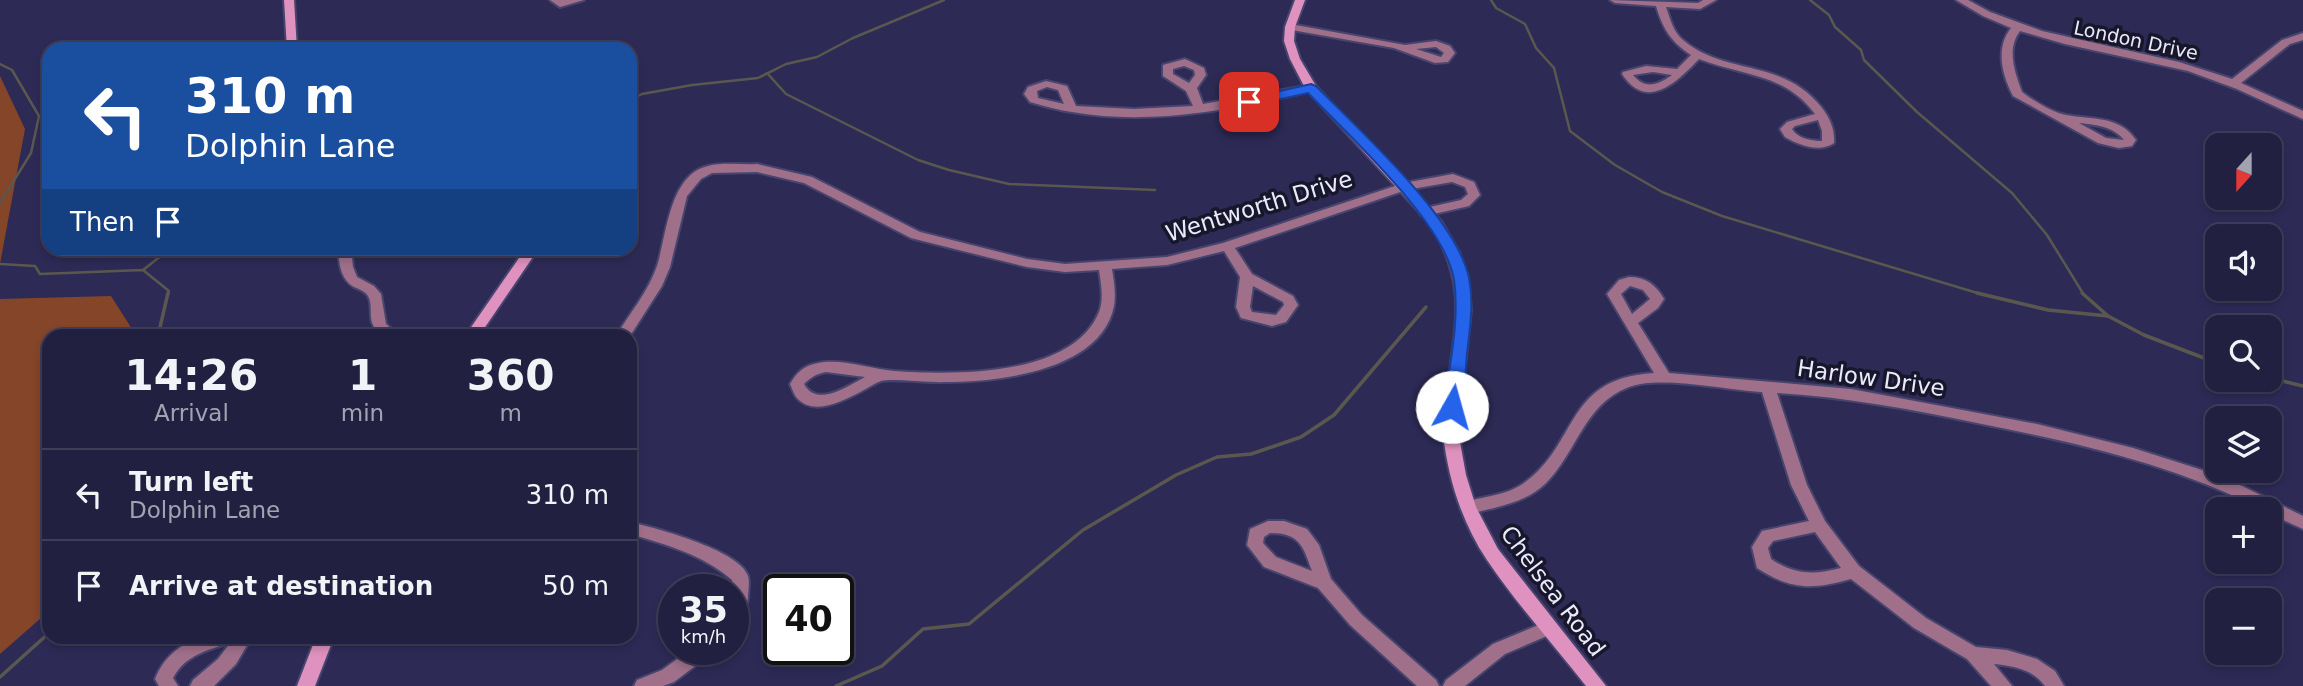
<!DOCTYPE html>
<html lang="en">
<head>
<meta charset="utf-8">
<style>
  body { margin:0; font-family:"DejaVu Sans",sans-serif; background:#2e2d4b; color:#f1f3f6; height:100vh; display:flex; flex-direction:column; font-size:26px; white-space:nowrap }
  * { box-sizing:border-box; margin:0 }
  p { font-size:23px; color:#a2a3b1 }
  .icon { flex:none; width:38px; height:38px; fill:none; stroke:currentColor; stroke-width:2; stroke-linecap:round; stroke-linejoin:round }
  .map { position:relative; flex:1; overflow:hidden }
  .details { position:absolute; left:42px; top:329px; width:595px; height:315px; display:flex; flex-direction:column; background:#222040; border-radius:21px; box-shadow:0 4px 10px #0003,0 0 0 2px #3f3e59 }
  .details>* { flex:none }
  .hud { position:absolute; left:42px; top:42px; width:595px; height:214px; border-radius:21px; box-shadow:0 4px 10px #0003,0 0 0 2px #3f3e59; background:#1a4fa0; color:#fff; overflow:hidden }
  .needle { width:46px; rotate:201deg }
  .tools { position:absolute; left:2205px; top:133px; display:grid; gap:14px }
  .tools a { display:grid; place-items:center; width:77px; height:77px; border-radius:14px; background:#222040; box-shadow:0 4px 10px #0003,0 0 0 2px #3f3e59; font-size:35px }
  .speed { position:absolute; left:658px; top:574px; display:flex; gap:14px; font-size:35px; font-weight:700; text-align:center }
  .speed>* { display:grid; place-content:center; width:91px; height:91px; border-radius:50%; background:#222040; box-shadow:0 4px 10px #0003,0 0 0 2px #3f3e59; line-height:1 }
  .speed small { font-size:18px; font-weight:400 }
  .speed .limit { border:4px solid #111; border-radius:10px; background:#fff; color:#111 }
  .pin { position:absolute; display:grid; place-items:center; width:60px; height:60px; color:#fff; margin:-30px; border-radius:14px; box-shadow:0 4px 10px #0006 }
  .me { position:absolute; width:77px; margin:-38px; rotate:7deg; stroke-linejoin:round; filter:drop-shadow(0 0 5px #0008) }
  .turn { display:flex; align-items:center; gap:24px; height:147px; padding:0 28px; font-size:32px }
  .turn .icon { width:91px; height:91px; stroke-width:2.5 }
  .turn b { display:block; font-size:49px; line-height:60px }
  .then { display:flex; align-items:center; height:66px; padding:0 28px; background:#0003; gap:14px; font-size:26px }
  .eta { display:flex; justify-content:space-evenly; align-items:center; height:119px; text-align:center }
  .eta b { font-size:42px; font-weight:700; line-height:49px }
  ul { padding:0; list-style:none }
  li { display:flex; align-items:center; gap:21px; height:91px; padding:0 28px; border-top:2px solid #3f3e59 }
  li div { flex:1 }
  li b { display:block; font-size:26px }
  li em { font-style:normal }
  .map>svg:first-child { display:block }
</style>
</head>
<body>
<div class="map">
<svg width="2303" height="686" viewBox="0 0 2303 686">
  <rect width="100%" height="100%" fill="#2d2a56"/>
  <g fill="#844529">
    <path d="M 0,76 L 25,129 L 0,264 Z"/>
    <path d="M 111,296 L 132,329 L 130,336 L 49,336 L 49,611 L 0,654 L 0,299 Z"/>
  </g>
  <g fill="none" stroke-linecap="round" stroke-linejoin="round">
    <g stroke="#5a584e" stroke-width="2.5">
      <path d="M 1491,0 L 1496,8 L 1525,24 L 1536,48 L 1554,68 L 1570,131 L 1615,165 L 1662,192 L 1722,216 L 1984,295"/>
      <path d="M 1810,0 L 1829,15 L 1835,27 L 1861,50 L 1864,60 L 1917,112 L 2012,193 L 2047,235 L 2084,295"/>
      <path d="M 0,64 L 12,70 L 39,116 L 31,153 L 0,203"/>
      <path d="M 767,73 L 786,94 L 918,160 L 949,170 L 1009,184 L 1155,190"/>
      <path d="M 630,100 L 642,94 L 692,85 L 758,78 L 786,64 L 817,57 L 853,38 L 944,0"/>
      <path d="M 0,264 L 35,266 L 40,274 L 143,270 L 169,291 L 168,295"/>
      <path d="M 143,270 L 171,248"/>
    </g>
    <g stroke="#5a584e" stroke-width="3.5">
      <path d="M 1977,293 L 2048,310 L 2108,316 L 2144,335 L 2217,363"/>
      <path d="M 2082,293 L 2108,316"/>
      <path d="M 158,336 L 168,293"/>
      <path d="M 2270,378 L 2303,386"/>
      <path d="M 0,677 L 49,633"/>
      <path d="M 836,686 L 882,666 L 923,629 L 969,624 L 1083,530 L 1176,475 L 1217,457 L 1251,454 L 1301,437 L 1334,415 L 1426,307"/>
    </g>
    <defs>
      <g id="street">
        <path d="M 550,0 L 584,0 L 560,7 Z"/>
        <path d="M 1610,0 L 1698,3 L 1703,0 L 1716,0 L 1700,9 L 1666,7 C 1670,18 1673,32 1683,40 C 1727,77 1782,57 1822,108 C 1830,118 1835,130 1834,143 C 1819,153 1799,145 1785,137 L 1780,129 L 1787,122 L 1815,114 C 1785,73 1742,76 1699,59 C 1677,82 1647,112 1622,74 L 1623,72 L 1646,66 L 1677,69 L 1691,55 C 1671,42 1663,29 1656,6 L 1615,3 ZM 1653,72 L 1672,75 C 1658,85 1645,90 1633,75 ZM 1818,120 L 1822,131 L 1822,141 C 1812,141 1798,139 1792,129 L 1795,126 Z"/>
        <path d="M 1956,0 L 1968,0 L 1990,12 L 2042,31 L 2179,62 L 2232,79 L 2282,40 L 2303,33 L 2303,40 L 2290,44 L 2241,83 L 2303,111 L 2303,119 L 2237,89 L 2188,71 L 2065,44 L 2020,31 C 2006,49 2015,73 2022,92 C 2034,101 2051,112 2066,115 C 2092,120 2119,115 2136,140 L 2132,146 L 2119,148 L 2098,143 L 2013,96 C 2002,75 1995,48 2011,28 L 1983,16 ZM 2079,123 C 2096,125 2113,126 2124,140 L 2106,138 Z"/>
        <path d="M 1290,24 L 1405,45 L 1436,41 L 1450,46 L 1455,53 L 1448,62 L 1435,63 L 1394,48 L 1286,29 L 1286,25 ZM 1436,47 L 1444,53 L 1441,57 L 1416,49 Z"/>
        <path d="M 1185,59 L 1204,68 L 1206,75 L 1197,88 L 1203,104 L 1311,85 L 1317,88 L 1315,90 C 1237,109 1151,126 1072,112 C 1058,110 1044,106 1030,102 L 1024,94 L 1028,87 L 1046,81 L 1067,86 L 1076,106 L 1134,109 L 1193,106 L 1186,91 L 1163,76 L 1163,65 ZM 1184,66 L 1194,70 L 1195,75 L 1189,83 L 1173,74 L 1173,69 ZM 1047,87 L 1058,90 L 1064,104 L 1038,98 L 1037,91 Z"/>
        <path d="M 757,164 L 812,177 L 920,232 L 1027,259 L 1065,264 L 1167,257 L 1223,243 L 1404,183 L 1453,174 L 1474,182 L 1480,195 L 1469,206 L 1425,216 L 1421,215 L 1419,212 L 1421,209 L 1461,200 L 1468,194 L 1465,187 L 1452,182 L 1406,190 L 1235,248 L 1252,274 L 1293,296 L 1298,305 L 1286,322 L 1272,326 L 1241,318 L 1236,307 L 1240,277 L 1224,251 L 1167,265 L 1112,269 C 1114,281 1116,294 1114,306 C 1101,371 998,382 945,382 C 932,383 890,378 881,381 C 875,383 868,388 862,391 C 845,400 814,417 797,398 C 794,395 792,388 790,384 C 796,374 802,367 814,364 C 840,357 868,369 894,371 C 952,375 1072,378 1099,312 C 1104,299 1101,284 1099,270 L 1065,272 L 1027,267 L 911,238 L 804,183 L 757,172 L 712,173 L 701,179 L 687,196 L 670,267 L 662,286 L 630,336 L 616,336 C 630,313 648,292 657,266 C 667,235 669,175 708,166 C 723,162 742,165 757,164 ZM 1253,286 L 1283,302 L 1284,305 L 1276,315 L 1252,312 L 1250,307 ZM 826,372 L 865,377 C 848,386 817,408 804,384 C 811,377 816,374 826,372 Z"/>
        <path d="M 338,248 L 351,248 L 353,267 L 357,277 L 374,286 L 381,294 L 386,324 L 400,336 L 382,336 C 364,321 375,309 368,296 C 365,291 359,289 354,287 C 340,279 339,263 338,248 Z"/>
        <path d="M 1629,277 C 1646,277 1656,285 1664,299 L 1658,308 L 1638,323 L 1669,373 L 1851,389 L 2037,424 L 2133,448 L 2202,470 L 2242,486 L 2303,516 L 2303,529 L 2270,514 L 2270,509 L 2261,509 C 2174,465 2078,443 1982,424 C 1914,410 1846,397 1777,393 L 1807,485 L 1825,521 L 1859,566 L 1926,618 L 1976,647 L 2007,650 L 2037,659 L 2055,671 L 2064,686 L 2045,686 C 2033,669 2013,666 1994,664 L 2012,686 L 1991,686 L 1967,659 L 1914,628 L 1851,579 C 1812,590 1791,590 1757,568 L 1752,547 L 1762,531 L 1809,521 L 1791,485 L 1762,392 C 1728,390 1659,375 1629,387 C 1584,404 1577,452 1546,483 C 1532,497 1513,503 1494,508 C 1484,510 1472,515 1462,511 L 1460,507 L 1462,503 C 1483,496 1506,496 1524,483 C 1579,444 1564,378 1654,373 L 1607,294 L 1619,280 ZM 1630,286 L 1643,290 L 1650,299 L 1632,314 L 1621,294 ZM 1815,532 L 1841,568 C 1814,575 1795,575 1771,559 L 1768,548 L 1773,541 Z"/>
        <path d="M 1268,521 L 1284,521 L 1307,529 L 1319,545 L 1331,579 L 1362,615 L 1436,680 L 1439,686 L 1417,686 L 1350,625 L 1318,588 L 1264,567 L 1247,545 L 1250,529 ZM 1270,533 C 1300,533 1303,546 1312,571 L 1276,557 L 1263,543 L 1264,537 Z"/>
        <path d="M 630,522 C 655,528 740,550 748,576 C 750,582 748,592 748,598 C 747,607 742,616 733,619 L 732,580 C 702,554 667,545 630,534 Z"/>
        <path d="M 1548,621 L 1554,623 L 1557,628 L 1554,633 L 1505,654 L 1465,686 L 1443,686 L 1446,680 L 1493,644 Z"/>
        <path d="M 200,637 L 252,637 L 236,664 L 214,686 L 190,686 L 193,680 L 218,659 L 230,643 C 208,650 185,655 173,678 L 178,686 L 159,686 L 155,679 C 164,657 178,646 200,637 Z"/>
        <path d="M 691,649 L 714,649 L 711,654 L 674,682 L 663,686 L 634,686 L 637,680 L 662,670 Z"/>
      </g>
      <g id="secondary">
        <path d="M 284,0 L 294,0 L 297,49 L 287,49 Z"/>
        <path d="M 1295,0 L 1305,0 L 1295,27 L 1294,41 L 1300,59 L 1316,86 L 1441,221 L 1459,252 L 1468,278 L 1471,310 L 1458,431 L 1466,475 L 1476,507 L 1498,549 L 1606,686 L 1586,686 C 1554,645 1515,602 1487,560 C 1462,523 1448,478 1443,434 C 1441,419 1446,402 1448,386 C 1456,320 1467,287 1432,226 L 1305,88 L 1290,59 L 1284,41 L 1285,27 Z"/>
        <path d="M 526,248 L 539,248 L 479,336 L 465,336 Z"/>
        <path d="M 316,637 L 334,637 L 315,686 L 297,686 Z"/>
      </g>
    </defs>
    <use href="#street" stroke="#47456d" stroke-width="4"/>
    <use href="#secondary" stroke="#47456d" stroke-width="4"/>
    <use href="#street" fill="#a0708b" fill-rule="evenodd"/>
    <use href="#secondary" fill="#df92bf" fill-rule="evenodd"/>
  </g>
  <path fill="#2563eb" stroke="#184099" stroke-width="2" d="M 1311,84 L 1316,86 C 1360,131 1456,217 1469,278 C 1474,303 1470,328 1467,353 C 1465,370 1467,396 1458,411 L 1447,411 L 1444,407 C 1449,366 1460,321 1454,280 C 1445,223 1349,136 1308,93 L 1249,106 L 1242,102 L 1244,99 Z"/>
  <g text-anchor="middle" dominant-baseline="central" stroke-width="7" stroke-linejoin="round" paint-order="stroke">
    <g font-size="19" fill="#e9eafb" stroke="#17162a">
      <text transform="translate(2136 40) rotate(12)">London Drive</text>
    </g>
    <g font-size="23" fill="#e9eafb" stroke="#17162a">
      <text transform="translate(1259 206) rotate(-17)">Wentworth Drive</text>
      <text transform="translate(1871 378) rotate(8)">Harlow Drive</text>
      <text transform="translate(1553 591) rotate(53)">Chelsea Road</text>
    </g>
  </g>
</svg>
<div class="tools">
<a><svg class="needle" viewBox="-14 -14 28 28"><path d="M0-13l5 13h-10z" fill="#e53935"/><path d="M0 13l5-13h-10z" fill="#a2a3b1"/></svg></a>
<a><svg class="icon" aria-label="sound" viewBox="0 0 24 24"><path d="M4 9h4l5-4v14l-5-4H4zM17 9q2 3 0 6"/></svg></a>
<a><svg class="icon" aria-label="search" viewBox="0 0 24 24"><circle cx="10" cy="10" r="6"/><path d="M15 15l6 6"/></svg></a>
<a><svg class="icon" aria-label="layers" viewBox="0 0 24 24"><path d="M12 4l9 5-9 5-9-5zM3 14l9 5 9-5"/></svg></a>
<a>+</a>
<a>−</a>
</div>
<div class="speed"><div>35<small>km/h</small></div><div class="limit">40</div></div>
<div class="pin" style="left:1249px;top:102px;background:#d93025"><svg class="icon" aria-label="arrive" viewBox="0 0 24 24"><path d="M6 21V4h12l-3 4 3 4H6"/></svg></div>
<svg class="me" style="left:1452px;top:407px" viewBox="-20 -20 40 40"><circle r="19" fill="#fff"/><path d="M0-13L10 11 0 6-10 11z" fill="#2563eb"/></svg>
<div class="hud">
<div class="turn"><svg class="icon" aria-label="left" viewBox="0 0 24 24"><path d="M17 20v-9H6M10 6l-5 5 5 5"/></svg><div><b>310 m</b>Dolphin Lane</div></div>
<div class="then">Then<svg class="icon" aria-label="arrive" viewBox="0 0 24 24"><path d="M6 21V4h12l-3 4 3 4H6"/></svg></div>
</div>
<section class="details">
<div class="eta">
<div><b>14:26</b><p>Arrival</p></div>
<div><b>1</b><p>min</p></div>
<div><b>360</b><p>m</p></div>
</div>
<ul>
<li><svg class="icon" aria-label="left" viewBox="0 0 24 24"><path d="M17 20v-9H6M10 6l-5 5 5 5"/></svg><div><b>Turn left</b><p>Dolphin Lane</p></div><em>310 m</em></li>
<li><svg class="icon" aria-label="arrive" viewBox="0 0 24 24"><path d="M6 21V4h12l-3 4 3 4H6"/></svg><div><b>Arrive at destination</b></div><em>50 m</em></li>
</ul>
</section>
</div>
</body>
</html>
